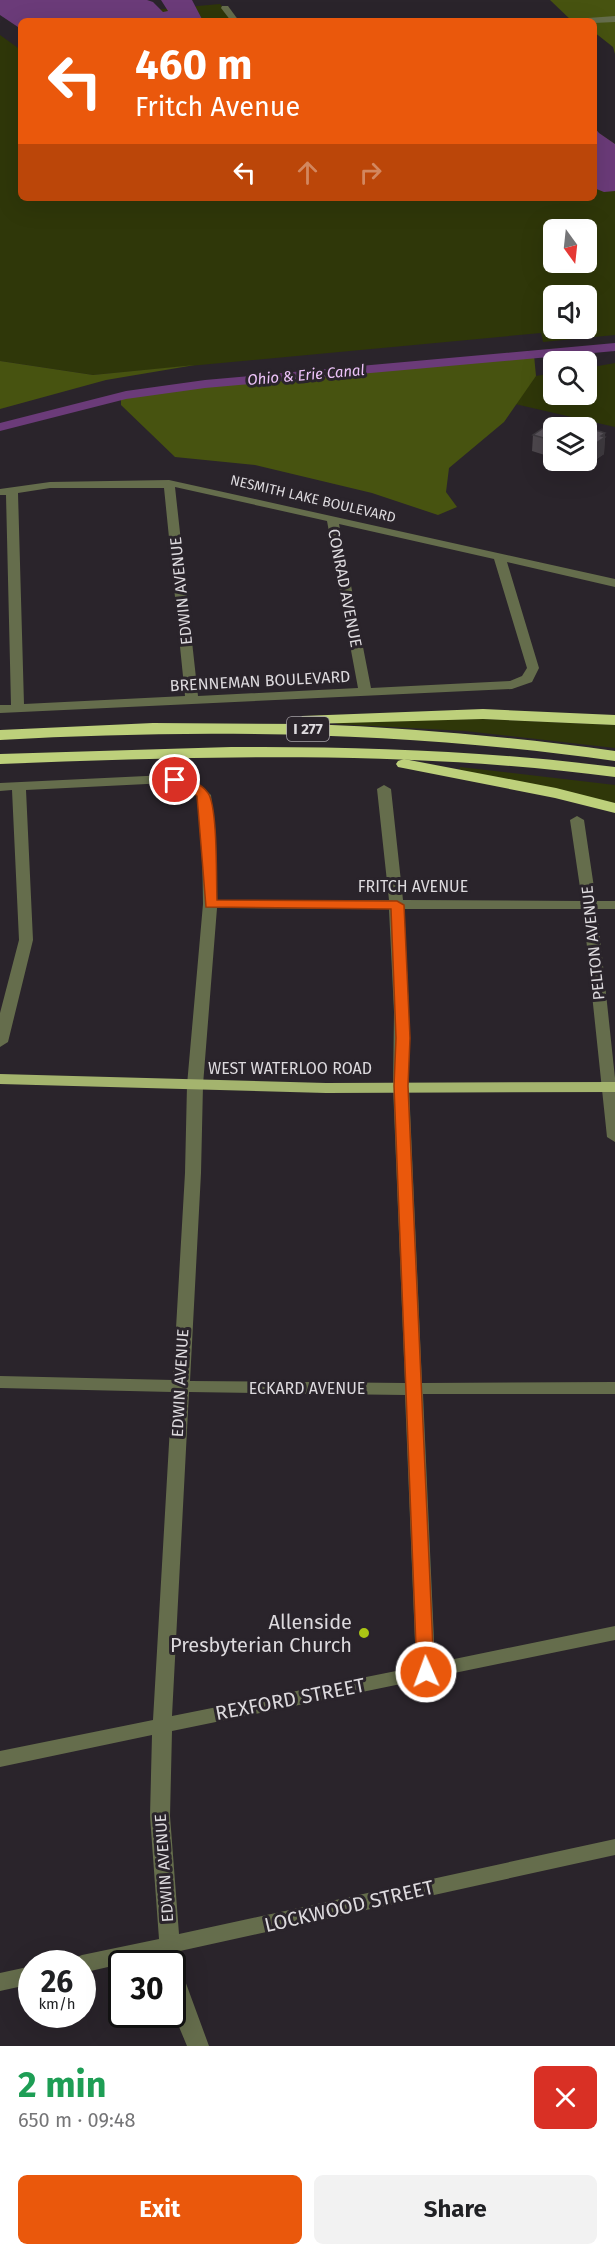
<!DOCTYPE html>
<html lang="en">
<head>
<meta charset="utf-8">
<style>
  body { margin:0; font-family:"Fira Sans",sans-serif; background:#f2f2f2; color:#202124; height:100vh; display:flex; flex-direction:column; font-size:22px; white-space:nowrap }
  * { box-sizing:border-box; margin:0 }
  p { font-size:20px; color:#757577 }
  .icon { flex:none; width:33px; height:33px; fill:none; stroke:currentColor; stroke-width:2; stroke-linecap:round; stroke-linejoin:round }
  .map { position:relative; height:2046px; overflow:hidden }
  .details { display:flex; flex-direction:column; background:#fff; flex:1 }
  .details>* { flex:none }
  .hud { position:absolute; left:18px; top:18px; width:579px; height:183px; border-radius:9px; box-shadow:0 6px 24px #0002; background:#ea580c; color:#fff; overflow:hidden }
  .needle { width:39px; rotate:165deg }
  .fabs { position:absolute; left:543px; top:219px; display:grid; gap:12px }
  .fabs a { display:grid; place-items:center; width:54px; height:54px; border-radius:9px; background:#fff; box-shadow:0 6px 24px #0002; font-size:30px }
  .speed { position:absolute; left:18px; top:1950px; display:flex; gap:12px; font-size:30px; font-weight:700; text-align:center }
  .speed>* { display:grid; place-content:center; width:78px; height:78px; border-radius:50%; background:#fff; box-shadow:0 6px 24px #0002; line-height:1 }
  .speed small { font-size:15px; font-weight:400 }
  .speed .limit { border:3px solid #111; border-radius:9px; background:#fff; color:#111 }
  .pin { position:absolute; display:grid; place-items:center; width:51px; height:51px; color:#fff; margin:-26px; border:3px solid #fff; border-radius:50%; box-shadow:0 2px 6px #0007 }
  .me { position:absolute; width:66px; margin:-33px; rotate:358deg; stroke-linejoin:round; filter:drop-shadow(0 0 4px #0008) }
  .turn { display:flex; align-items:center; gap:21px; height:126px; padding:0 18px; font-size:27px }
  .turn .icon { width:78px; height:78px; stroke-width:2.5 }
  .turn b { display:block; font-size:42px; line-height:51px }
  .lanes { display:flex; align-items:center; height:57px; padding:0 18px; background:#0003; justify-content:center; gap:30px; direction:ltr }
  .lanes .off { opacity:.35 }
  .round { display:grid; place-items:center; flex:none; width:63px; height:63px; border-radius:9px; background:#f2f2f2 }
  .summary { display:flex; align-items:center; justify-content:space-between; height:102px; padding:0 18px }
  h1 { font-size:36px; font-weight:700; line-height:45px; color:#1e9e55 }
  .primary-button { display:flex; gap:12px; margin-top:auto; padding:12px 18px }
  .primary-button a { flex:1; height:69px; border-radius:9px; background:#ea580c; color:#fff; font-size:24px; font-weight:700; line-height:69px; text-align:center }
  .primary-button a+a { background:#f2f2f2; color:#202124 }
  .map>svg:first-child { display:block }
</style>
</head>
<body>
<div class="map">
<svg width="615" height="2046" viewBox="0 0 615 2046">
  <rect width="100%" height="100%" fill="#2a242b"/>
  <g fill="#2f3709" fill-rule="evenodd">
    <path d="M 220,4 L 235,21 L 32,21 Z"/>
    <path d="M 0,35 L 21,50 L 21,198 L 594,198 L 594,127 L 599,133 L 615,144 L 615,335 L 543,342 L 541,333 L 93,375 L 0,361 ZM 554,230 L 586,230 L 586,262 L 554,262 ZM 554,296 L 586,296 L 586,328 L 554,328 Z"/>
    <path d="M 615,363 L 615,427 L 515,404 L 536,376 L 553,373 L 554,394 L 586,394 L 587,368 Z"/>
    <path d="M 481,719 L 615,725 L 615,748 L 465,731 L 337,724 L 336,722 Z"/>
    <path d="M 460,767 L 615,785 L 615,803 L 460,770 Z"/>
  </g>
  <g fill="#475310">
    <path d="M 550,0 L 615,0 L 615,18 L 572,21 Z"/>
    <path d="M 615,20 L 615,54 L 613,47 L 594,32 L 594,22 Z"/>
    <path d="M 534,355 L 536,376 L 504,422 L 449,468 L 446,492 L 457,507 L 438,515 L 372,493 L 255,465 L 175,457 L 121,405 L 121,396 L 205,384 Z"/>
    <path d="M 0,361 L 93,375 L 195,365 L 106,380 L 0,409 Z"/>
  </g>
  <g fill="#6b3b79">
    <path d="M 0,0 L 147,0 L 153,2 L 163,12 L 168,11 L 161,0 L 192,0 L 203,21 L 21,21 L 21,29 L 0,15 Z"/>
    <path d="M 594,127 L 599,133 L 615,144 L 615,191 L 604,192 L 594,188 Z"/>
  </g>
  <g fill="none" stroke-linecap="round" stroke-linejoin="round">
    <path fill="#6b3b79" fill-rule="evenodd" d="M 615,343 L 615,351 L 205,388 L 126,399 L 0,431 L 0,423 L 126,391 L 205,380 Z"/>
    <g fill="#656d4c" fill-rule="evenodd">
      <path d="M 222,6 L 228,6 L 239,21 L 231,21 L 221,8 Z"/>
      <path d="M 615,16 L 615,22 L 594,23 L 594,21 L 584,21 L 588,18 Z"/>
      <path d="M 169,480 L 615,579 L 615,587 L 507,562 L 539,668 L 532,682 L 512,689 L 0,713 L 0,705 L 11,705 L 6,495 L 0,495 L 0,489 L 50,482 ZM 175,487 L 327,521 L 358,688 L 198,696 ZM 50,488 L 164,488 L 185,696 L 24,704 L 18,493 ZM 339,524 L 494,559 L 527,668 L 522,676 L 510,681 L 371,688 Z"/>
      <path d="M 167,775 L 192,779 L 211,795 L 216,842 L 217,900 L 389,900 L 377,789 L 384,785 L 391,789 L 403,900 L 582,901 L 570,820 L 577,816 L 584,820 L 596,901 L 615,901 L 615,909 L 597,909 L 615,1078 L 615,1142 L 607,1137 L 583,909 L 404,909 L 409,1012 L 409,1086 L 422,1383 L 615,1382 L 615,1394 L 423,1394 L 435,1663 L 615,1626 L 615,1640 L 172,1731 L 170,1816 L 179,1934 L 615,1839 L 615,1855 L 180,1951 L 180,1967 L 209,2046 L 187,2046 L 172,2010 L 172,1964 L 160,1964 L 160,1955 L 82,1973 L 82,1964 L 72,1964 L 75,1958 L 82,1955 L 159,1939 L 150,1816 L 152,1735 L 0,1767 L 0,1751 L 153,1720 L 172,1392 L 0,1388 L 0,1376 L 173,1380 L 185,1173 L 187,1085 L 203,904 L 202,842 L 197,796 L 183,785 L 167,783 L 26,790 L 33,940 L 8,1042 L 0,1047 L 0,1013 L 19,940 L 12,790 L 0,791 L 0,783 ZM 217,908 L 389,909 L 394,1012 L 393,1086 L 405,1383 L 190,1381 L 201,1173 L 203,1085 ZM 189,1392 L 405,1395 L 416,1667 L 172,1716 Z"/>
      <path d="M 32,1966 L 32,1984 L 0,1991 L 0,1973 Z"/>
    </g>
    <path fill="#a4b46e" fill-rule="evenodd" d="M 0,1074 L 326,1083 L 615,1082 L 615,1092 L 326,1093 L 0,1084 Z"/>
    <g fill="#bdd07b" fill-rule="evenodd">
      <path d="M 483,709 L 615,715 L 615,725 L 483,719 L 309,724 C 412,728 513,737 615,751 L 615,761 C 410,732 207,728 0,740 L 0,730 L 153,723 L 308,724 L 300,719 L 302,716 Z"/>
      <path d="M 231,747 C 360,746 487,751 615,767 L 615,777 C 410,750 206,756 0,764 L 0,754 Z"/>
      <path d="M 404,759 L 556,788 L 615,803 L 615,813 L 555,798 L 398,767 L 396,764 L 398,761 Z"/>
    </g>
  </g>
  <path fill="#4d474d" d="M 558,418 L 605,433 L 604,454 L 588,465 L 580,466 L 562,460 L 586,460 L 586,428 L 554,428 L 554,458 L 532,451 L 533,435 Z"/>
  <path fill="#3e3a3f" d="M 605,433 L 604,454 L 588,465 L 580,466 L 580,460 L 586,460 L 586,448 Z"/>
  <path fill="#59535a" stroke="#3e3a3f" stroke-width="1.5" d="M 558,418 L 605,433 L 601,436 L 605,437 L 589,448 L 586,448 L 586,428 L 554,428 L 554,441 L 533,435 Z"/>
  <path fill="#ea580c" stroke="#983908" stroke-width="1.5" d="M 175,776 C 188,779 200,782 208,793 C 218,807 216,880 217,900 L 397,901 L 404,905 L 410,1038 L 408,1086 L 434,1672 L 432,1676 L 419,1676 L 417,1672 L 394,1086 L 396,1038 L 391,909 L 206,907 L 197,796 L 189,788 L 171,782 L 171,777 Z"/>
  <circle fill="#abc614" stroke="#2a242b" stroke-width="2" cx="364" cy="1633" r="6"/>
  <g text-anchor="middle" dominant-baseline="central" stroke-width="6" stroke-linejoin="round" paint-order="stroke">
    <g font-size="14" fill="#dddade" stroke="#2a242b">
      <text transform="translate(313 499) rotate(13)">NESMITH LAKE BOULEVARD</text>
    </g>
    <g font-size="15" font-style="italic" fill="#ecc2f8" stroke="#2a242b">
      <text transform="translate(306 375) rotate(-5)">Ohio &amp; Erie Canal</text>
    </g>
    <rect fill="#2a242b" stroke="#a7a3a8" stroke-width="1.5" x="287" y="717" width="42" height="24" rx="4.5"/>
    <g font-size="15" font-weight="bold" fill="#dddade">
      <text x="308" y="729">I 277</text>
    </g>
    <g font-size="16" fill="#dddade" stroke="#2a242b">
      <text transform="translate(345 588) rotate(79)">CONRAD AVENUE</text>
      <text transform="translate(181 591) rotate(-96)">EDWIN AVENUE</text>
      <text transform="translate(260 681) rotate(-3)">BRENNEMAN BOULEVARD</text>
      <text x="413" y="886">FRITCH AVENUE</text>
      <text transform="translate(593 943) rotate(-96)">PELTON AVENUE</text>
      <text x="290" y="1068">WEST WATERLOO ROAD</text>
      <text transform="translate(180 1383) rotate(-87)">EDWIN AVENUE</text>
      <text x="307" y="1388">ECKARD AVENUE</text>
      <text transform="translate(164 1868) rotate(-94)">EDWIN AVENUE</text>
    </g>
    <g font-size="20" fill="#dddade" stroke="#2a242b" text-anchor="end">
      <text x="352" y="1622">Allenside<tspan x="352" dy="23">Presbyterian Church</tspan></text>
    </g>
    <g font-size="20" fill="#dddade" stroke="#2a242b">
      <text transform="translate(290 1699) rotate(-11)">REXFORD STREET</text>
      <text transform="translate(349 1906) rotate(-13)">LOCKWOOD STREET</text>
    </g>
  </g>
</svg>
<div class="fabs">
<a><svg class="needle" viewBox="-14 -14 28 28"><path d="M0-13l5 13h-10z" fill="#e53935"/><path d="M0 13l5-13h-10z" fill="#757577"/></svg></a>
<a><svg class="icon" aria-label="sound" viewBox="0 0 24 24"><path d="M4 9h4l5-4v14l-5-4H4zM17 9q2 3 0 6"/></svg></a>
<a><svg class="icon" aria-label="search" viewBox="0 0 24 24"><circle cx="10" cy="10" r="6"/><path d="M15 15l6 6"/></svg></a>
<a><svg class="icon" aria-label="layers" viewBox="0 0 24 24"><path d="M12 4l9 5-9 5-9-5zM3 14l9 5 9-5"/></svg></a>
</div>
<div class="speed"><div>26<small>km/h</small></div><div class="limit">30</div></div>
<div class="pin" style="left:175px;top:780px;background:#d93025"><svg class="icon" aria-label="arrive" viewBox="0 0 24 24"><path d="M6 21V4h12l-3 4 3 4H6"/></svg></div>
<svg class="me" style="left:426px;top:1672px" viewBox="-20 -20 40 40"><circle r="17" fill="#ea580c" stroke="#fff" stroke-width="3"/><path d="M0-11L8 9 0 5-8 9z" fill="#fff"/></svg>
<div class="hud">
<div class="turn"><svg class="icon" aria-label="left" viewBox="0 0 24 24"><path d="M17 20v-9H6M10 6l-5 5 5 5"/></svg><div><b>460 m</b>Fritch Avenue</div></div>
<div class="lanes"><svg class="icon" aria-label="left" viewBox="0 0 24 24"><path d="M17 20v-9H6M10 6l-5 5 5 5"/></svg><svg class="icon off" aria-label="ahead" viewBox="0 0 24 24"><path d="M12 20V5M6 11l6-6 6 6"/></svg><svg class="icon off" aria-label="right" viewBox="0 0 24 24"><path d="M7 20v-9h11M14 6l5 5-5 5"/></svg></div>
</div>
</div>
<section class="details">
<div class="summary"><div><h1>2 min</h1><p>650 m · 09:48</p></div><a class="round" style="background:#d93025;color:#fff"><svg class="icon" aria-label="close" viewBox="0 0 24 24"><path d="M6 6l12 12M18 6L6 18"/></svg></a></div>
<div class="primary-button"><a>Exit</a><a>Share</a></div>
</section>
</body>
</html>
